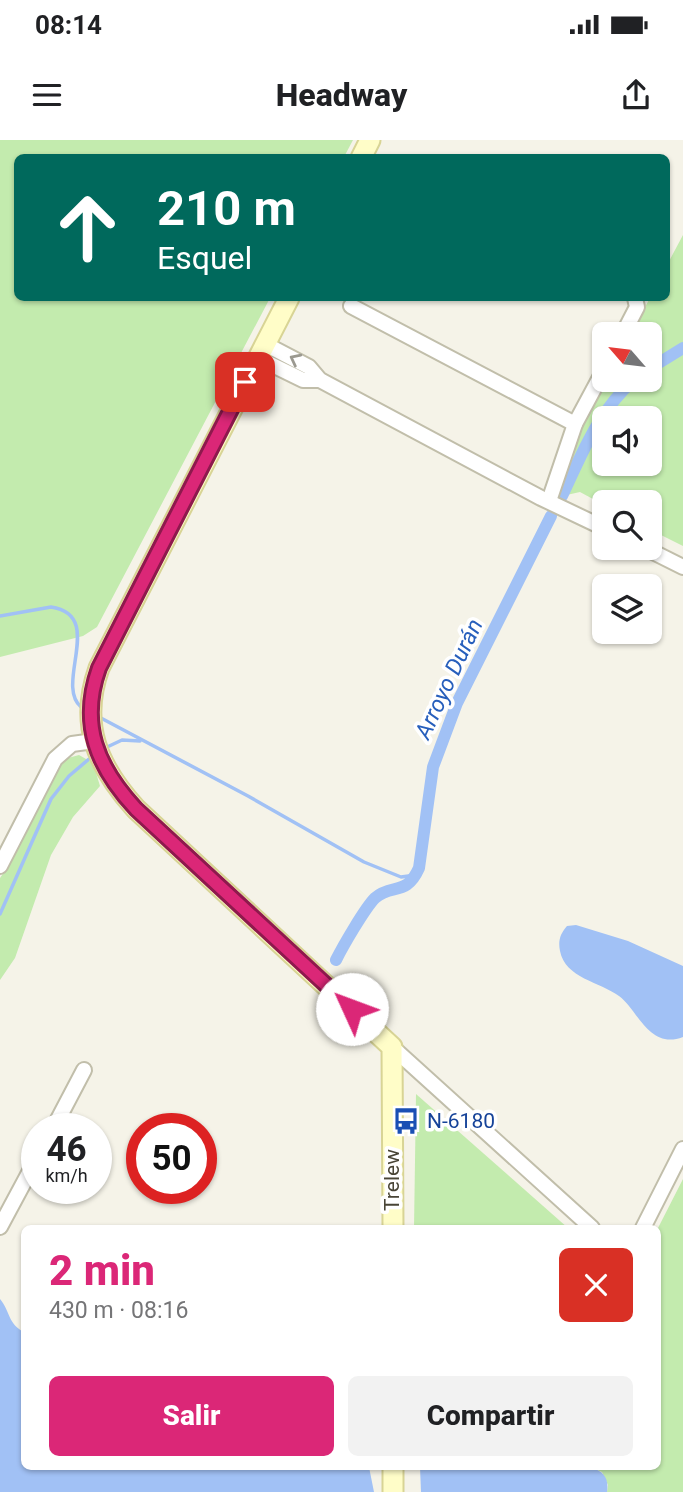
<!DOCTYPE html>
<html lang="es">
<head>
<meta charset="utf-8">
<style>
  body { margin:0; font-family:Roboto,sans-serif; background:#f2f2f2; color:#202124; height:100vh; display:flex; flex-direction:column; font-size:26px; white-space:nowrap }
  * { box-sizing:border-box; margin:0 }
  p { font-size:23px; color:#757577 }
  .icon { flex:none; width:38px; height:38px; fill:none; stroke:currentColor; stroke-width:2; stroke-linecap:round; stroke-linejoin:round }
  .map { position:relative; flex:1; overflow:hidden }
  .details { position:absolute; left:21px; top:1085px; width:640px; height:245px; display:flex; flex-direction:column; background:#fff; border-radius:10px; box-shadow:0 2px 5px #0004 }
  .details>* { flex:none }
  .banner { position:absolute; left:14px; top:14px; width:656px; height:147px; border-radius:10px; box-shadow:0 2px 5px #0004; background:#00695c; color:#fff; overflow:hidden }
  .needle { width:46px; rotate:298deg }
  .fabs { position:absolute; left:592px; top:182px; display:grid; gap:14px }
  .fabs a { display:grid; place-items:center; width:70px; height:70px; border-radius:10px; background:#fff; box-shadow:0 2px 5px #0004; font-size:35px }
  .speed { position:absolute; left:21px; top:973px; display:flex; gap:14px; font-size:35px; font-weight:700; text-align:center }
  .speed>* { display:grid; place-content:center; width:91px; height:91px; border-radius:50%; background:#fff; box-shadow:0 2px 5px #0004; line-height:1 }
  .speed small { font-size:18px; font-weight:400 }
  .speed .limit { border:10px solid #d22; background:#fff; color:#111 }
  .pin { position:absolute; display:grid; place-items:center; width:60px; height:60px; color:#fff; margin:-30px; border-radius:14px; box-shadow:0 4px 10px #0006 }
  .me { position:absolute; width:77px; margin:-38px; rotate:313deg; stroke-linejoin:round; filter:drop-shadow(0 0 5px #0008) }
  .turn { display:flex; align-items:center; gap:24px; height:147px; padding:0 28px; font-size:32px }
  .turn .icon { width:91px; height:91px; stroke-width:2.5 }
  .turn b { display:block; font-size:49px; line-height:60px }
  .round { display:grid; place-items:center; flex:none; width:74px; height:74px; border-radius:10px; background:#f2f2f2 }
  .headline { display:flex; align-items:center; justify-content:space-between; height:119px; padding:0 28px }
  h1 { font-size:42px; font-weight:800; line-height:52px; color:#db2777 }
  .action { display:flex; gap:14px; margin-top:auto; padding:14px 28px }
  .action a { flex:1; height:80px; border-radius:10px; background:#db2777; color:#fff; font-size:28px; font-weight:800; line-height:80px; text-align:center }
  .action a+a { background:#f2f2f2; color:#202124 }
  .status { display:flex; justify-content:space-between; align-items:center; height:49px; padding:0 35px; background:#fff; direction:ltr }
  .status svg { height:19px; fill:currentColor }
  header { display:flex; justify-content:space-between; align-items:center; height:91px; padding:0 28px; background:#fff; font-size:32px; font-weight:800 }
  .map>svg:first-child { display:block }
</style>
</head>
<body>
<div class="status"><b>08:14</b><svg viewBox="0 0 49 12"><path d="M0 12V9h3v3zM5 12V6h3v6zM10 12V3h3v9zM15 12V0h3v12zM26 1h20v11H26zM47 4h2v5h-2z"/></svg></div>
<header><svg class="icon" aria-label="menu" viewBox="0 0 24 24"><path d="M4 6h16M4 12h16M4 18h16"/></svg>Headway<svg class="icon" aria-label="share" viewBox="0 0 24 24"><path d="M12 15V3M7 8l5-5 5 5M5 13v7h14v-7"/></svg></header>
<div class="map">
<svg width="683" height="1352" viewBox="0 0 683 1352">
  <rect width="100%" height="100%" fill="#f5f3e8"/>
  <g fill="#c3ebae" fill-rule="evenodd">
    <path d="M 0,0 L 353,0 L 344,17 L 18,18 L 18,158 L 270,158 L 97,487 L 83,496 L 0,517 Z"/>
    <path d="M 683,95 L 683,406 L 649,389 L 649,362 L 604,362 L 604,365 L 580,352 L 562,356 L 581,287 L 606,240 L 649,240 L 649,194 L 630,194 L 650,158 L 667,158 L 667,125 ZM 604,278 L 649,278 L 649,324 L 604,324 Z"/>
    <path d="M 79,615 L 93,623 L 100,646 L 73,677 L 51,715 L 15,818 L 0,840 L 0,738 L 9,725 L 58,628 L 68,618 Z"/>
    <path d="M 416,954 L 568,1088 L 414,1088 Z"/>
    <path d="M 683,1039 L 683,1352 L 607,1352 L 608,1345 L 602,1332 L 591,1327 L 658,1326 L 658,1088 Z"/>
  </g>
  <g fill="#a1c1f5">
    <path d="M 576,785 L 628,801 L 683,826 L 683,897 C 649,910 638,870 619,856 C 600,842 565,838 560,811 C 558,801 560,794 567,786 Z"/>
    <path d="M 0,1159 C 10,1171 8,1184 24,1192 L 24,1326 L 369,1327 L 374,1352 L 0,1352 Z"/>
    <path d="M 420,1327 L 591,1327 C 604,1332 609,1338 607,1352 L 421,1352 Z"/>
  </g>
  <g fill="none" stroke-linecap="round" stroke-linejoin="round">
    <g stroke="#a1c1f5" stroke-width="3.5">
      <path d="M 0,476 L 51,467 C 106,475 54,544 81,567"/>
      <path d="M 99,577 L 248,656 L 364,722 L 401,737 L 416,735"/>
      <path d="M 105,608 L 122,600 L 140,601"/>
      <path d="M 0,774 L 51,659 L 69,636 L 89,619"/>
    </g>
    <g stroke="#a1c1f5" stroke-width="12">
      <path d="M 649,229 L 683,208"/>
      <path d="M 562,356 C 582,314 598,271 634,240"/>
      <path d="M 336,820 C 343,806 365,768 375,758 C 392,743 406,757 419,728 L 433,627 L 457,563 L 551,376"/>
    </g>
    <defs>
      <g id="street">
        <path d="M 351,166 L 575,284"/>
        <path d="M 623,194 L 637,167 L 635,158"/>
        <path d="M 265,204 L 309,227 L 320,240 L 541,358 L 604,388"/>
        <path d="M 258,218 L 303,240 L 320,240"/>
        <path d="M 549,361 L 575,284 L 604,230"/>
        <path d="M 645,408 L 683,427"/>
        <path d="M 0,726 L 55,619 L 72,604 L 94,601"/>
        <path d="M 392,907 L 592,1088"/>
        <path d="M 53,989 L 84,930"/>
        <path d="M 0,1087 L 37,1018"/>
        <path d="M 643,1088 L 683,1009"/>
      </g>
      <g id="secondary">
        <path d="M 361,18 L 370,0"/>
        <path d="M 289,158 L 99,528 C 79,584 97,626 136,669 L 392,907 L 393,1088"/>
        <path d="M 393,1326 L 393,1352"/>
      </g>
    </defs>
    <use href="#street" stroke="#c1beaa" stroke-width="18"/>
    <use href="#secondary" stroke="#d8d495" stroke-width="23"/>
    <use href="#street" stroke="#fff" stroke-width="14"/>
    <use href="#secondary" stroke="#fffdc8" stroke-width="19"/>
  </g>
  <defs><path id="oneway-chevron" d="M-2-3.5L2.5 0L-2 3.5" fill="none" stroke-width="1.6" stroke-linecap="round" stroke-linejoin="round" transform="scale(1.75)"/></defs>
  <use stroke="#9b9990" href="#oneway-chevron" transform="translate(295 219) rotate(-153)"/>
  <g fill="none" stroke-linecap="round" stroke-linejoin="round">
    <defs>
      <path id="route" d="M 245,242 L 99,528 C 79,584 97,627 136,669 L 352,869"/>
    </defs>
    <use href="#route" stroke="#8e194d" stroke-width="18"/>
    <use href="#route" stroke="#db2777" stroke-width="12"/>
  </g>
  <defs>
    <symbol id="bus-bare" viewBox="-9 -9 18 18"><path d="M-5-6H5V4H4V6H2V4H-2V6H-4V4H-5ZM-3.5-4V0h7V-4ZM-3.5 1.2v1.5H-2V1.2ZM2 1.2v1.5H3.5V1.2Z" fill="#1a4fb4" stroke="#fff" stroke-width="2.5" paint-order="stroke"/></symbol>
  </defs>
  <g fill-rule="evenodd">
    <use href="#bus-bare" x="387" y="962" width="38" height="38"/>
  </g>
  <g text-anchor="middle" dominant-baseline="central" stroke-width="7" stroke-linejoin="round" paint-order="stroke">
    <g font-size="21" fill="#164399" stroke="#fff" text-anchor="start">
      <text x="427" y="981">N-6180</text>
    </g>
    <g font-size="21" fill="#494536" stroke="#fff">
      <text transform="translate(392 1040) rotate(-90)">Trelew</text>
    </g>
    <g font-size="23" font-style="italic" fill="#275fbc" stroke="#fff">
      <text transform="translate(449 539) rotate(-65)">Arroyo Durán</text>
    </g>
  </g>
</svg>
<div class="fabs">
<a><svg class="needle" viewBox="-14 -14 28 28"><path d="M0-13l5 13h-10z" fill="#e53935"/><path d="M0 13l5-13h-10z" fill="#757577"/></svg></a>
<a><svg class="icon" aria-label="sound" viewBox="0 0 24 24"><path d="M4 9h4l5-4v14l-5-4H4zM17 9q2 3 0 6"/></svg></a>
<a><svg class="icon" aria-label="search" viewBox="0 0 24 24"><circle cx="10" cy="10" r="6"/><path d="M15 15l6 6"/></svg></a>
<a><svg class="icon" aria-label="layers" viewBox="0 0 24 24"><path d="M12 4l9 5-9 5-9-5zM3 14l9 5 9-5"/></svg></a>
</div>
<div class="speed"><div>46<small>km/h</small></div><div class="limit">50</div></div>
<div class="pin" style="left:245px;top:242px;background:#d93025"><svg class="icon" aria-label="arrive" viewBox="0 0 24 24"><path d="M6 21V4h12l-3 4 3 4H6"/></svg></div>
<svg class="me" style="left:352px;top:869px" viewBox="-20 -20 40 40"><circle r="19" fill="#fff"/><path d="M0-13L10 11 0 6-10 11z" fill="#db2777"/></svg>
<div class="banner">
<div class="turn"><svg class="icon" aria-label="ahead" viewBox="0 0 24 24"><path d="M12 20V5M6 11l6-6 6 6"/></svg><div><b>210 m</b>Esquel</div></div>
</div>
<section class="details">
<div class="headline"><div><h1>2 min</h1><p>430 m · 08:16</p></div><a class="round" style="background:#d93025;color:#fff"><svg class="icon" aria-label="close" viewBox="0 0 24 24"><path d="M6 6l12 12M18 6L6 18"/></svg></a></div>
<div class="action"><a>Salir</a><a>Compartir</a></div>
</section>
</div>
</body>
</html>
